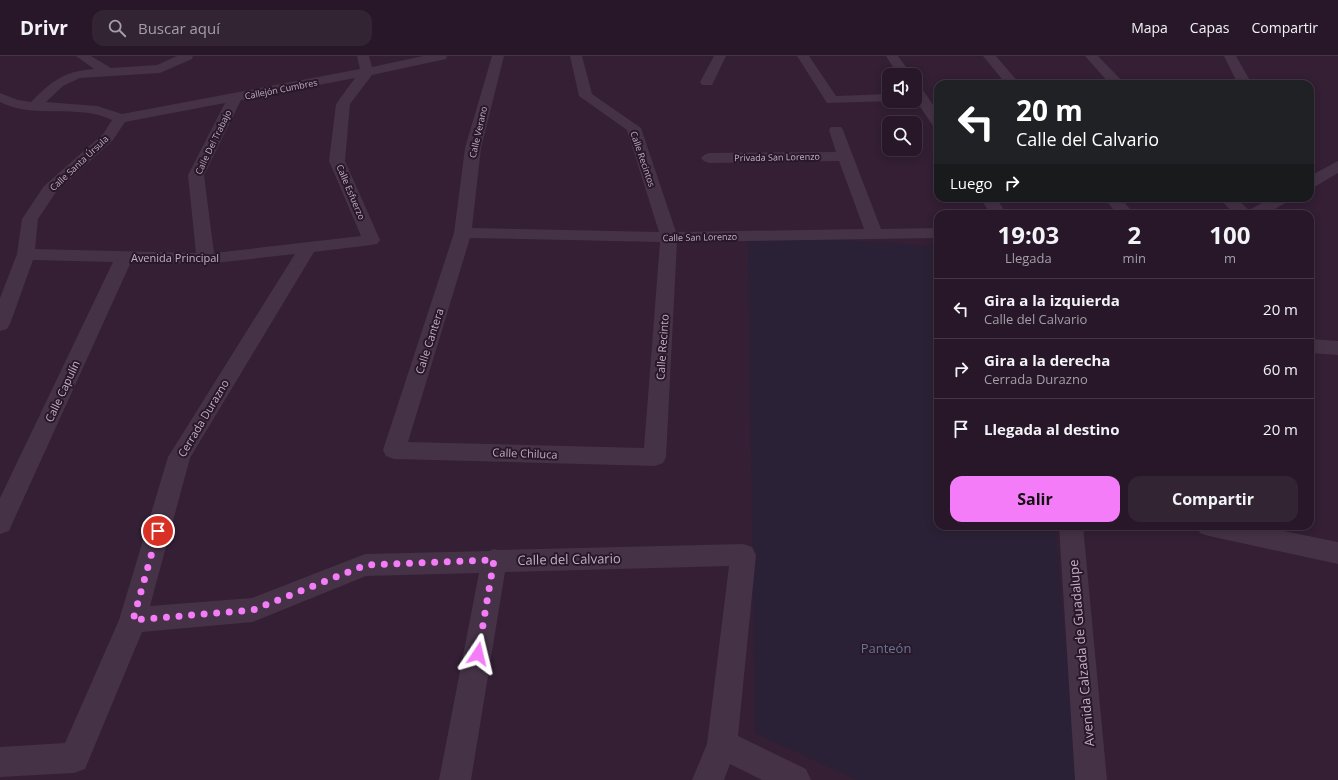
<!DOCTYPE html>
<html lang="es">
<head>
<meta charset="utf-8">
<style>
  body { margin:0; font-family:"Open Sans",sans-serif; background:#332434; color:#f1f3f6; height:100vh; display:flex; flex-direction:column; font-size:15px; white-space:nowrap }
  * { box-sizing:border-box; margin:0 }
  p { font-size:13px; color:#a49fa8 }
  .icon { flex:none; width:22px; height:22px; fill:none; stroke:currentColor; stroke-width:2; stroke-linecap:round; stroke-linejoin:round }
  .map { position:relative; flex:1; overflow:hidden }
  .drawer { position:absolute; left:934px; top:154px; width:380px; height:320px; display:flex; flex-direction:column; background:#271728; border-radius:12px; box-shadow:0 2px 10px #0003,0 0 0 1px #433645 }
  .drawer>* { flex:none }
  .guide { position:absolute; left:934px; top:24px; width:380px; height:122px; border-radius:12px; box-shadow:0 2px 10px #0003,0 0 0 1px #433645; background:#202124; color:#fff; overflow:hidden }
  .fabs { position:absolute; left:882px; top:12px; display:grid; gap:8px }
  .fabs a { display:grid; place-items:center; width:40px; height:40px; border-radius:8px; background:#271728; box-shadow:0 2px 10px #0003,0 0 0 1px #433645; font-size:20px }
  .pin { position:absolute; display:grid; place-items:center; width:34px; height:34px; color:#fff; margin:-17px; border:2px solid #fff; border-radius:50%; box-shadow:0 1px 4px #0007 }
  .me { position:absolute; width:44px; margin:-22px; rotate:10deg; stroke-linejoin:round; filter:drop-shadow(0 0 3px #0008) }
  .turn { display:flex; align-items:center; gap:14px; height:84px; padding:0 16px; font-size:18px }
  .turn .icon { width:52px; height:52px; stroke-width:2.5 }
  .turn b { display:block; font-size:28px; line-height:34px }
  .then { display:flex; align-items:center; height:38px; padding:0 16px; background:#0003; gap:8px; font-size:15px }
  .eta { display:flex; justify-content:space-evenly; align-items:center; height:68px; text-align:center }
  .eta b { font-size:24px; font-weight:700; line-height:28px }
  .cta { display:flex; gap:8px; margin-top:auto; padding:8px 16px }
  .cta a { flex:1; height:46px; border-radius:12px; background:#f57cf8; color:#111; font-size:16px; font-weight:700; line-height:46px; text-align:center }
  .cta a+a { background:#332434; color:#f1f3f6 }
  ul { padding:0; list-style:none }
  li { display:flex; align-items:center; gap:12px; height:60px; padding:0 16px; border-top:1px solid #433645 }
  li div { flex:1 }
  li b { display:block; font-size:15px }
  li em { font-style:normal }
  header { display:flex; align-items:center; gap:24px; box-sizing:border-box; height:56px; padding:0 20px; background:#271728; border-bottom:1px solid #433645 }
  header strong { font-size:19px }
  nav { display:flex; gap:22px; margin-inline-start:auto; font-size:14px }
  .search { width:280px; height:36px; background:#332434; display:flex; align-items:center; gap:10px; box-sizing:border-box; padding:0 14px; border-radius:12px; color:#a49fa8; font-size:15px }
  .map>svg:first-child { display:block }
</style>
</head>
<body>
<header>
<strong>Drivr</strong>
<div class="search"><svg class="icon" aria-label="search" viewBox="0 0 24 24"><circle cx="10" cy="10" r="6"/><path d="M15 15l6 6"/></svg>Buscar aquí</div>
<nav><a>Mapa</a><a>Capas</a><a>Compartir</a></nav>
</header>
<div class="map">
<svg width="1338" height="724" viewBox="0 0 1338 724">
  <rect width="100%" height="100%" fill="#341f35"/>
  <path fill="#2b2136" d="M 839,184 L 938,190 L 938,470 L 1055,470 L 1078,724 L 857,724 L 755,677 L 748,185 Z"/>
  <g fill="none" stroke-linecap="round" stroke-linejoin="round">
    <g fill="#453246" fill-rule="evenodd">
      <path d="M 76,0 L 91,0 L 111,12 L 157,9 L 177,0 L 193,0 L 192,3 L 160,17 L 80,22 L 63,30 L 46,46 L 97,50 L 122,58 L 360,13 L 357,0 L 369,0 L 372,11 L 423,0 L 447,0 L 446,3 L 372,19 L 350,48 L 345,105 L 380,184 L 377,188 L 371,189 L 314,196 L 190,402 L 150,550 L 252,542 L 365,498 L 489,495 L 494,493 L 498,494 L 743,488 L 752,491 L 756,499 L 738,680 L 806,713 L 811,724 L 762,724 L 730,708 L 724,724 L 692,724 L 707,688 L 729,510 L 505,516 L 471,724 L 439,724 L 479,517 L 366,520 L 253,566 L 142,576 L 85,713 L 74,717 L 0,721 L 0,691 L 65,687 L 119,564 L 168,401 L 295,198 L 206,208 L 131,206 L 12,468 L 9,475 L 0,478 L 0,442 L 113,206 L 33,204 L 10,268 L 7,273 L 0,275 L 0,242 L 17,198 L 22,163 L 44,130 L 103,78 L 112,64 C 77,47 35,64 0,46 L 0,37 L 18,44 L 31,46 C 52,25 64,15 94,13 ZM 355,22 L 336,48 L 329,105 L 361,180 L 214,197 L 204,119 L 241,44 ZM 225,47 L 188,119 L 196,197 L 35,193 L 38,163 L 56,136 L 113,84 L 125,66 Z"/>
      <path d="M 492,0 L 504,0 L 481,92 L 472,172 L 659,176 L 627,74 L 579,40 L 570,0 L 582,0 L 592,38 L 641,72 L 676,176 L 864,173 L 839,105 L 709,107 L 704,105 L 701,102 L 704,99 L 709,97 L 836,96 L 829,74 L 831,71 L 841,71 L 843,74 L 881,173 L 938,172 L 938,182 L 677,186 L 666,401 L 663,407 L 655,410 L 394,403 L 386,400 L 383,394 L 454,177 L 465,92 ZM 470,182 L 660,186 L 644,392 L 408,386 Z"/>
      <path d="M 714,0 L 726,0 L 712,29 L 702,29 L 700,26 Z"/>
      <path d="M 797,0 L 809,0 L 836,40 L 889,38 L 889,45 L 894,45 L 827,47 Z"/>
      <path d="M 886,0 L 898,0 L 912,19 L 898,19 Z"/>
      <path d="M 983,0 L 996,0 L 1020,28 L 1006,28 Z"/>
      <path d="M 1085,0 L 1098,0 L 1125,28 L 1110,28 Z"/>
      <path d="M 1224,0 L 1236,0 L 1252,28 L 1238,28 Z"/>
      <path d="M 915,29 L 920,30 L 938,56 L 938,71 L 933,70 L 915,43 Z"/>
      <path d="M 1338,105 L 1338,117 L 1316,130 L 1310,132 L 1310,120 Z"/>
      <path d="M 980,142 L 996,142 L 1007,158 L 991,158 Z"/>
      <path d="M 1104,142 L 1121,142 L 1134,158 L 1117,158 Z"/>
      <path d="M 1219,142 L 1236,142 L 1249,154 L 1271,142 L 1291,142 L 1289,145 L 1266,158 L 1234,158 Z"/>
      <path d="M 1310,283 L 1338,285 L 1338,299 L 1310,297 Z"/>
      <path d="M 1059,470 L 1083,470 L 1107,724 L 1075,724 Z"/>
      <path d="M 1197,470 L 1259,470 L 1338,486 L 1338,508 L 1209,480 L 1200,477 Z"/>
    </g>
  </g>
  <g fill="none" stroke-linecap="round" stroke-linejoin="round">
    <path stroke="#f57cf8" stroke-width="7" stroke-dasharray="0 12.6" d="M 158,475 L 133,564 L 253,554 L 366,509 L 494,504 L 478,598"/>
  </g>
  <g text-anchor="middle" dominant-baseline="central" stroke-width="4" stroke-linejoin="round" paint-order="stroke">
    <g font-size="9" fill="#c3acc3" stroke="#29182a">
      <text transform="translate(281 33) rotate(-11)">Callejón Cumbres</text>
      <text transform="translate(478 76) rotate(-77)">Calle Verano</text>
      <text transform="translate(213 86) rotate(-64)">Calle Del Trabajo</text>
      <text transform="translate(777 101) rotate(-1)">Privada San Lorenzo</text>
      <text transform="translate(643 103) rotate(71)">Calle Recintos</text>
      <text transform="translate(79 107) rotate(-43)">Calle Santa Úrsula</text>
      <text transform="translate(351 136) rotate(67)">Calle Esfuerzo</text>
      <text transform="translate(700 181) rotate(-1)">Calle San Lorenzo</text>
    </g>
    <g font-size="11" fill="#c3acc3" stroke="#29182a">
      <text x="175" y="201">Avenida Principal</text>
      <text transform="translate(429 285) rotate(-72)">Calle Cantera</text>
      <text transform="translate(662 291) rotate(-86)">Calle Recinto</text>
      <text transform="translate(62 335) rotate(-65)">Calle Capulín</text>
      <text transform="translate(203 362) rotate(-59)">Cerrada Durazno</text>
      <text transform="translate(525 397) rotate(2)">Calle Chiluca</text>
    </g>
    <g font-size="13" fill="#c3acc3" stroke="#29182a">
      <text transform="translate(569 503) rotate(-1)">Calle del Calvario</text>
      <text transform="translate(1081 597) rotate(-95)">Avenida Calzada de Guadalupe</text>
    </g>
    <g font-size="13" fill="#647793" stroke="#29182a">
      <text x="886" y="592">Panteón</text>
    </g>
  </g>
</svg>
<div class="fabs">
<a><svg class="icon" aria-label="sound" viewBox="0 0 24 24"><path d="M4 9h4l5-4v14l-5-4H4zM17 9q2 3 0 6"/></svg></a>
<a><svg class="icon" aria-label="search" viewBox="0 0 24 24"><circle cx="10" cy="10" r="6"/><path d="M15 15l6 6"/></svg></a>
</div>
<div class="pin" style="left:158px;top:475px;background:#d93025"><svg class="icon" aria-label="arrive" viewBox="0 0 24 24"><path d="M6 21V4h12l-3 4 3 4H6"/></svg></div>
<svg class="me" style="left:478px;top:598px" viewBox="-20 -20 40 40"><path d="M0-17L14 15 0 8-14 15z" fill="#f57cf8" stroke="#fff" stroke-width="4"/></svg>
<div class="guide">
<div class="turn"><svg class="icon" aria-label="left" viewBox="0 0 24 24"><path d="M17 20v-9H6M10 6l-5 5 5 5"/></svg><div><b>20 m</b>Calle del Calvario</div></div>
<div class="then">Luego<svg class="icon" aria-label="right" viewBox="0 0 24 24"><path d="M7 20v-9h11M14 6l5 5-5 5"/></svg></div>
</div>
<section class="drawer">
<div class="eta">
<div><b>19:03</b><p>Llegada</p></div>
<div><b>2</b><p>min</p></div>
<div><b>100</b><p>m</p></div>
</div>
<ul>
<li><svg class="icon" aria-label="left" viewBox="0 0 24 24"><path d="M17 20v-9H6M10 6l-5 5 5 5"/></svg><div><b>Gira a la izquierda</b><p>Calle del Calvario</p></div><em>20 m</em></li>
<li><svg class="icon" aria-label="right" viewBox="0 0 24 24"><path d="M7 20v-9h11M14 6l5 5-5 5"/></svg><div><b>Gira a la derecha</b><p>Cerrada Durazno</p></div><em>60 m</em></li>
<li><svg class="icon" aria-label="arrive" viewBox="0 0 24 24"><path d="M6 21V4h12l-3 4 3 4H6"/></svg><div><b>Llegada al destino</b></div><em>20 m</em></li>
</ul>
<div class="cta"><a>Salir</a><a>Compartir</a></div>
</section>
</div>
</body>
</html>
